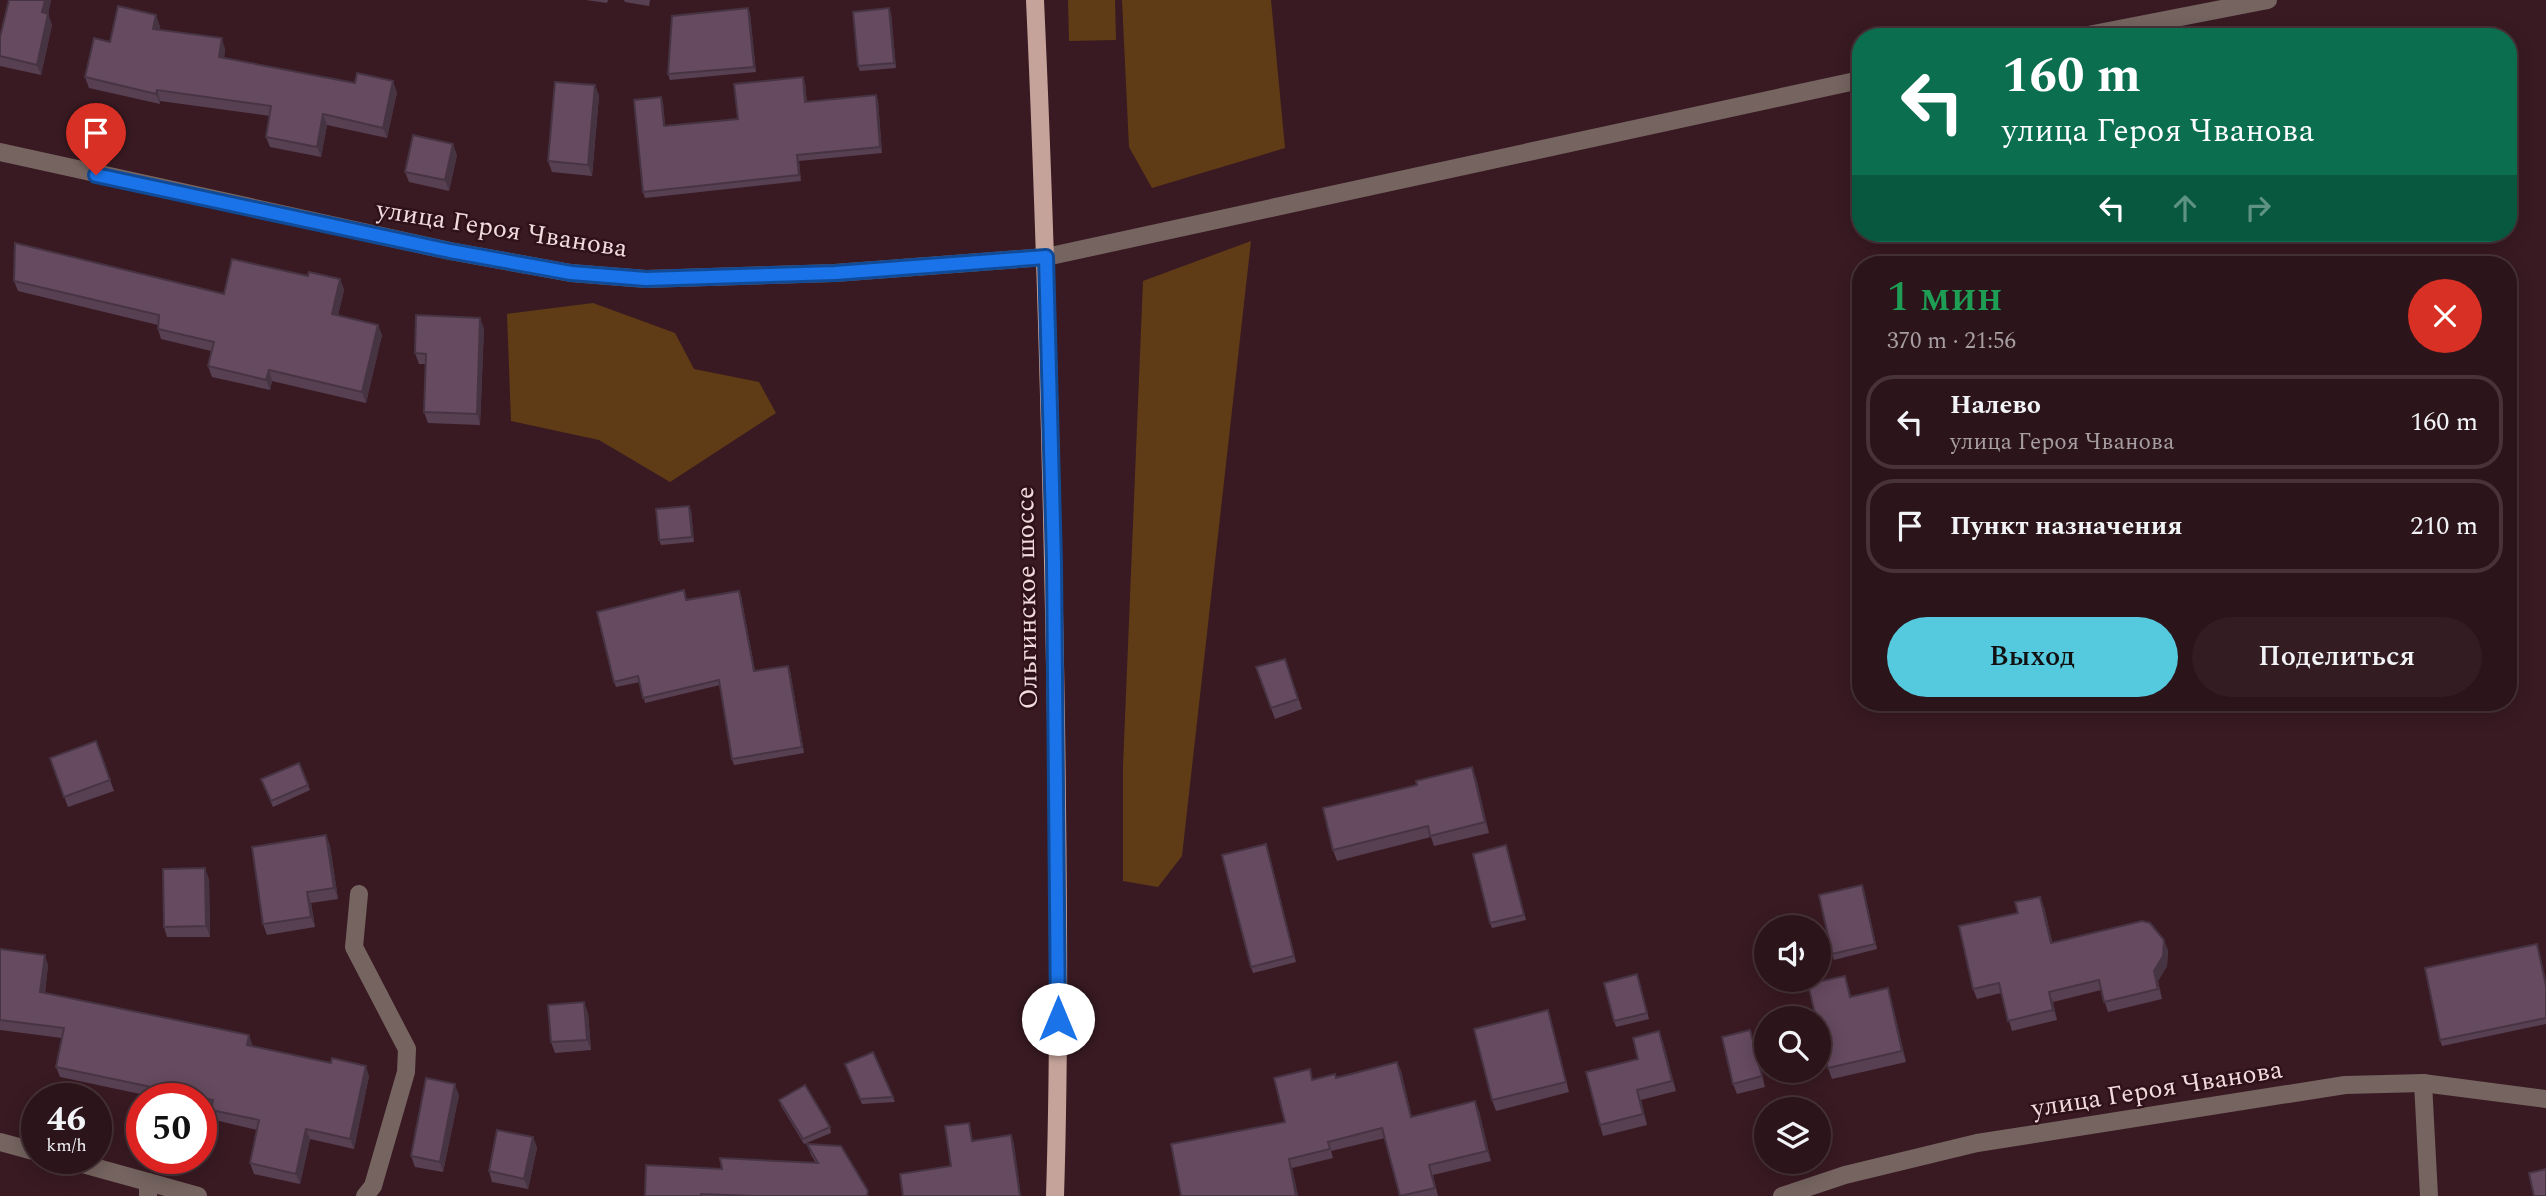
<!DOCTYPE html>
<html lang="ru">
<head>
<meta charset="utf-8">
<style>
  body { margin:0; font-family:Spectral,serif; background:#331d23; color:#f1f3f6; height:100vh; display:flex; flex-direction:column; font-size:26px; white-space:nowrap }
  * { box-sizing:border-box; margin:0 }
  p { font-size:23px; color:#a69ea2 }
  .icon { flex:none; width:38px; height:38px; fill:none; stroke:currentColor; stroke-width:2; stroke-linecap:round; stroke-linejoin:round }
  .map { position:relative; flex:1; overflow:hidden }
  .drawer { position:absolute; left:1852px; top:256px; width:665px; height:455px; display:flex; flex-direction:column; background:#2b141a; border-radius:28px; box-shadow:0 4px 18px #0003,0 0 0 2px #473339 }
  .drawer>* { flex:none }
  .hud { position:absolute; left:1852px; top:28px; width:665px; height:214px; border-radius:28px; box-shadow:0 4px 18px #0003,0 0 0 2px #473339; background:#0b6e4f; color:#fff; overflow:hidden }
  .fabs { position:absolute; left:1754px; top:915px; display:grid; gap:14px }
  .fabs a { display:grid; place-items:center; width:77px; height:77px; border-radius:50%; background:#2b141a; box-shadow:0 4px 18px #0003,0 0 0 2px #473339; font-size:35px }
  .speed { position:absolute; left:21px; top:1083px; display:flex; gap:14px; font-size:35px; font-weight:700; text-align:center }
  .speed>* { display:grid; place-content:center; width:91px; height:91px; border-radius:50%; background:#2b141a; box-shadow:0 4px 18px #0003,0 0 0 2px #473339; line-height:1 }
  .speed small { font-size:18px; font-weight:400 }
  .speed .limit { border:10px solid #d22; background:#fff; color:#111 }
  .pin { position:absolute; display:grid; place-items:center; width:60px; height:60px; color:#fff; margin:-72px -30px; border-radius:50% 50% 50% 0; rotate:-45deg; box-shadow:0 0 7px #0007 }
  .pin .icon { rotate:45deg }
  .me { position:absolute; width:77px; margin:-38px; rotate:0deg; stroke-linejoin:round; filter:drop-shadow(0 0 5px #0008) }
  .turn { display:flex; align-items:center; gap:24px; height:147px; padding:0 35px; font-size:32px }
  .turn .icon { width:91px; height:91px; stroke-width:2.5 }
  .turn b { display:block; font-size:49px; line-height:60px }
  .lanes { display:flex; align-items:center; height:66px; padding:0 35px; background:#0003; justify-content:center; gap:35px; direction:ltr }
  .lanes .off { opacity:.35 }
  .round { display:grid; place-items:center; flex:none; width:74px; height:74px; border-radius:37px; background:#331d23 }
  .summary { display:flex; align-items:center; justify-content:space-between; height:119px; padding:0 35px }
  h1 { font-size:42px; font-weight:600; line-height:52px; color:#1e9e55 }
  .action { display:flex; gap:14px; margin-top:auto; padding:14px 35px }
  .action a { flex:1; height:80px; border-radius:42px; background:#55cadf; color:#111; font-size:28px; font-weight:600; line-height:80px; text-align:center }
  .action a+a { background:#331d23; color:#f1f3f6 }
  ul { padding:0; list-style:none }
  li { display:flex; align-items:center; gap:21px; height:94px; margin:0 14px 10px; padding:0 21px; border:4px solid #473339; border-radius:28px }
  li div { flex:1 }
  li b { display:block; font-size:26px }
  li em { font-style:normal }
  .map>svg:first-child { display:block }
</style>
</head>
<body>
<div class="map">
<svg width="2546" height="1196" viewBox="0 0 2546 1196">
  <rect width="100%" height="100%" fill="#391a22"/>
  <g fill="#5f3c16">
    <path d="M 1068,0 L 1115,0 L 1116,40 L 1069,41 Z"/>
    <path d="M 1122,0 L 1271,0 L 1285,148 L 1152,188 L 1129,147 Z"/>
    <path d="M 1251,241 L 1182,856 L 1158,887 L 1123,881 L 1123,767 L 1143,281 Z"/>
    <path d="M 593,303 L 675,333 L 694,369 L 759,382 L 776,413 L 670,482 L 599,440 L 511,421 L 507,314 Z"/>
  </g>
  <g fill="none" stroke-linecap="round" stroke-linejoin="round">
    <g stroke="#756460" stroke-width="18">
      <path d="M 2078,37 L 2268,0"/>
      <path d="M 0,152 L 450,251 L 571,273 L 646,279 L 835,273 L 1046,257 L 1860,80"/>
      <path d="M 359,894 L 354,947 L 407,1049 L 406,1072 L 373,1186 L 365,1196"/>
      <path d="M 2423,1083 L 2429,1196"/>
      <path d="M 0,1142 L 37,1152"/>
      <path d="M 61,1158 L 148,1182 L 148,1196"/>
      <path d="M 148,1182 L 198,1196"/>
      <path d="M 1782,1196 L 1845,1175 L 1977,1143 L 2345,1085 L 2423,1083 L 2546,1099"/>
    </g>
    <path stroke="#c5a39a" stroke-width="18" d="M 1035,0 C 1046,240 1052,481 1056,721 C 1058,879 1060,1038 1055,1196"/>
  </g>
  <g fill="#584053">
    <path d="M 9,0 L 51,0 L 48,14 L 52,25 L 41,75 L 0,66 L 0,37 Z"/>
    <path d="M 586,0 L 608,0 L 607,3 Z"/>
    <path d="M 624,0 L 650,0 L 649,6 L 625,2 Z"/>
    <path d="M 748,8 L 750,14 L 756,72 L 670,80 L 668,74 Z"/>
    <path d="M 891,13 L 896,68 L 860,71 L 858,66 Z"/>
    <path d="M 160,26 L 159,30 L 225,49 L 224,58 L 397,92 L 387,138 L 327,125 L 321,157 L 270,147 L 266,137 L 270,116 L 160,101 L 160,104 L 89,88 L 85,77 L 110,42 Z"/>
    <path d="M 803,77 L 805,83 L 807,102 L 876,95 L 878,101 L 882,153 L 799,161 L 801,181 L 645,198 L 643,192 L 661,97 L 663,103 L 665,126 L 738,119 Z"/>
    <path d="M 595,85 L 599,96 L 592,176 L 552,172 L 548,161 Z"/>
    <path d="M 457,155 L 449,191 L 409,182 L 405,172 Z"/>
    <path d="M 308,276 L 340,279 L 344,290 L 338,315 L 382,335 L 366,403 L 272,381 L 270,390 L 212,377 L 208,366 L 211,351 L 161,339 L 158,329 L 158,325 L 18,291 L 14,281 L 224,294 Z"/>
    <path d="M 484,328 L 480,425 L 428,423 L 424,412 L 426,364 L 419,364 L 415,353 Z"/>
    <path d="M 689,506 L 691,511 L 694,542 L 661,545 L 659,540 Z"/>
    <path d="M 741,596 L 755,671 L 790,671 L 804,753 L 734,765 L 732,759 L 720,685 L 645,703 L 640,682 L 616,687 L 614,682 L 687,599 Z"/>
    <path d="M 1285,659 L 1302,709 L 1275,719 L 1256,667 Z"/>
    <path d="M 96,741 L 114,791 L 68,807 L 50,758 Z"/>
    <path d="M 299,763 L 310,790 L 273,807 L 263,785 Z"/>
    <path d="M 1476,778 L 1489,833 L 1434,846 L 1431,837 L 1337,861 L 1333,850 Z"/>
    <path d="M 326,835 L 330,846 L 338,899 L 311,903 L 315,927 L 267,935 L 263,924 Z"/>
    <path d="M 1268,849 L 1296,962 L 1253,973 L 1251,967 Z"/>
    <path d="M 1508,851 L 1526,920 L 1492,928 L 1490,923 Z"/>
    <path d="M 209,879 L 210,937 L 167,937 L 164,927 Z"/>
    <path d="M 1864,890 L 1877,949 L 1834,960 L 1832,954 Z"/>
    <path d="M 2044,907 L 2052,942 L 2168,950 L 2167,966 L 2158,981 L 2162,999 L 2108,1012 L 2101,990 L 2053,1002 L 2057,1020 L 2012,1031 L 2001,993 L 1977,999 L 1973,989 Z"/>
    <path d="M 2537,944 L 2546,982 L 2546,1024 L 2442,1046 L 2440,1040 Z"/>
    <path d="M 0,949 L 48,965 L 45,993 L 369,1076 L 354,1149 L 310,1139 L 300,1184 L 254,1174 L 250,1163 L 257,1130 L 215,1120 L 211,1109 L 201,1107 L 201,1099 L 164,1099 L 60,1077 L 56,1067 L 62,1038 L 0,1030 Z"/>
    <path d="M 1637,974 L 1649,1019 L 1616,1027 L 1614,1021 Z"/>
    <path d="M 1845,976 L 1851,996 L 1891,998 L 1906,1062 L 1832,1079 L 1828,1068 Z"/>
    <path d="M 588,1013 L 591,1050 L 555,1053 L 551,1042 Z"/>
    <path d="M 1551,1021 L 1569,1092 L 1496,1111 L 1492,1100 Z"/>
    <path d="M 1754,1041 L 1765,1087 L 1737,1094 L 1733,1084 Z"/>
    <path d="M 1663,1042 L 1676,1091 L 1641,1100 L 1647,1125 L 1603,1136 L 1600,1125 L 1638,1059 Z"/>
    <path d="M 873,1052 L 895,1102 L 862,1104 L 847,1069 Z"/>
    <path d="M 1397,1062 L 1401,1071 L 1412,1117 L 1475,1101 L 1479,1111 L 1491,1161 L 1433,1175 L 1438,1196 L 1400,1196 L 1385,1138 L 1331,1151 L 1333,1158 L 1292,1168 L 1298,1196 L 1181,1196 L 1285,1122 L 1313,1079 L 1336,1077 Z"/>
    <path d="M 459,1095 L 443,1172 L 415,1167 L 411,1156 Z"/>
    <path d="M 779,1100 L 830,1127 L 831,1133 L 804,1144 L 781,1106 Z"/>
    <path d="M 533,1137 L 537,1148 L 528,1189 L 492,1182 L 489,1171 Z"/>
    <path d="M 807,1144 L 869,1196 L 645,1196 L 722,1169 L 816,1163 L 811,1155 Z"/>
  </g>
  <g fill="#473443">
    <path d="M 45,0 L 51,0 L 46,23 L 42,12 Z"/>
    <path d="M 748,8 L 750,14 L 756,72 L 754,67 Z"/>
    <path d="M 889,8 L 891,13 L 896,68 L 894,63 Z"/>
    <path d="M 48,14 L 52,25 L 41,75 L 37,65 Z"/>
    <path d="M 156,15 L 160,26 L 156,39 L 153,29 Z"/>
    <path d="M 222,38 L 225,49 L 223,67 L 219,57 Z"/>
    <path d="M 803,77 L 805,83 L 807,107 L 805,102 Z"/>
    <path d="M 393,81 L 397,92 L 387,138 L 383,128 Z"/>
    <path d="M 595,85 L 599,96 L 592,176 L 588,165 Z"/>
    <path d="M 157,90 L 160,101 L 160,104 L 156,94 Z"/>
    <path d="M 876,95 L 878,101 L 882,153 L 880,147 Z"/>
    <path d="M 661,97 L 663,103 L 666,132 L 664,126 Z"/>
    <path d="M 323,114 L 327,125 L 321,157 L 317,147 Z"/>
    <path d="M 453,144 L 457,155 L 449,191 L 445,180 Z"/>
    <path d="M 797,155 L 799,161 L 801,181 L 799,175 Z"/>
    <path d="M 340,279 L 344,290 L 336,324 L 332,314 Z"/>
    <path d="M 480,318 L 484,328 L 480,425 L 477,414 Z"/>
    <path d="M 378,325 L 382,335 L 366,403 L 362,392 Z"/>
    <path d="M 269,370 L 272,381 L 270,390 L 266,380 Z"/>
    <path d="M 689,506 L 691,511 L 694,542 L 692,537 Z"/>
    <path d="M 739,591 L 741,596 L 756,677 L 754,671 Z"/>
    <path d="M 788,666 L 790,671 L 804,753 L 802,747 Z"/>
    <path d="M 1472,767 L 1476,778 L 1489,833 L 1485,822 Z"/>
    <path d="M 326,835 L 330,846 L 338,899 L 334,888 Z"/>
    <path d="M 205,868 L 209,879 L 210,937 L 206,926 Z"/>
    <path d="M 307,892 L 311,903 L 315,927 L 311,917 Z"/>
    <path d="M 2040,897 L 2044,907 L 2055,953 L 2051,943 Z"/>
    <path d="M 2164,940 L 2168,950 L 2167,966 L 2158,981 L 2162,999 L 2154,971 Z"/>
    <path d="M 45,955 L 48,965 L 44,1002 L 40,992 Z"/>
    <path d="M 1888,988 L 1891,998 L 1906,1062 L 1902,1051 Z"/>
    <path d="M 2049,992 L 2053,1002 L 2057,1020 L 2053,1010 Z"/>
    <path d="M 584,1002 L 588,1013 L 591,1050 L 587,1040 Z"/>
    <path d="M 1750,1030 L 1754,1041 L 1765,1087 L 1762,1076 Z"/>
    <path d="M 1659,1031 L 1663,1042 L 1676,1091 L 1672,1081 Z"/>
    <path d="M 249,1035 L 253,1046 L 247,1045 Z"/>
    <path d="M 1397,1062 L 1401,1071 L 1414,1127 L 1411,1117 Z"/>
    <path d="M 366,1066 L 369,1076 L 354,1149 L 350,1139 Z"/>
    <path d="M 455,1084 L 459,1095 L 443,1172 L 440,1162 Z"/>
    <path d="M 1637,1090 L 1641,1100 L 1647,1125 L 1643,1114 Z"/>
    <path d="M 1475,1101 L 1479,1111 L 1491,1161 L 1487,1151 Z"/>
    <path d="M 306,1129 L 310,1139 L 300,1184 L 296,1174 Z"/>
    <path d="M 1011,1135 L 1014,1143 L 1021,1196 L 1020,1196 Z"/>
    <path d="M 533,1137 L 537,1148 L 528,1189 L 524,1179 Z"/>
    <path d="M 1289,1159 L 1292,1168 L 1298,1196 L 1296,1196 Z"/>
  </g>
  <g fill="#664a60" stroke="#473443" stroke-width="2">
    <path d="M 9,0 L 45,0 L 42,12 L 48,14 L 37,65 L 0,56 L 0,37 Z"/>
    <path d="M 118,6 L 156,15 L 153,29 L 222,38 L 219,57 L 355,83 L 357,73 L 393,81 L 383,128 L 323,114 L 317,147 L 266,137 L 271,106 L 157,90 L 156,94 L 85,77 L 94,38 L 110,42 Z"/>
    <path d="M 748,8 L 754,67 L 668,74 L 672,16 Z"/>
    <path d="M 889,8 L 894,63 L 858,66 L 853,12 Z"/>
    <path d="M 803,77 L 805,102 L 876,95 L 880,147 L 797,155 L 799,175 L 643,192 L 634,100 L 661,97 L 664,126 L 738,119 L 734,84 Z"/>
    <path d="M 555,82 L 595,85 L 588,165 L 548,161 Z"/>
    <path d="M 413,135 L 453,144 L 445,180 L 405,172 Z"/>
    <path d="M 15,243 L 224,294 L 232,259 L 308,276 L 309,272 L 340,279 L 332,314 L 378,325 L 362,392 L 269,370 L 266,380 L 208,366 L 214,342 L 158,329 L 159,315 L 14,281 Z"/>
    <path d="M 416,315 L 480,318 L 477,414 L 424,412 L 426,354 L 415,353 Z"/>
    <path d="M 689,506 L 692,537 L 659,540 L 656,509 Z"/>
    <path d="M 684,590 L 686,600 L 739,591 L 754,671 L 788,666 L 802,747 L 732,759 L 719,680 L 643,698 L 638,676 L 614,682 L 597,612 Z"/>
    <path d="M 1285,659 L 1298,699 L 1271,708 L 1256,667 Z"/>
    <path d="M 96,741 L 110,780 L 64,797 L 50,758 Z"/>
    <path d="M 299,763 L 308,785 L 271,801 L 261,779 Z"/>
    <path d="M 1472,767 L 1485,822 L 1430,836 L 1428,826 L 1333,850 L 1323,808 L 1417,785 L 1416,781 Z"/>
    <path d="M 326,835 L 334,888 L 307,892 L 311,917 L 263,924 L 252,847 Z"/>
    <path d="M 1266,844 L 1294,956 L 1251,967 L 1222,855 Z"/>
    <path d="M 1506,845 L 1524,915 L 1490,923 L 1473,854 Z"/>
    <path d="M 205,868 L 206,926 L 164,927 L 163,869 Z"/>
    <path d="M 1862,885 L 1875,944 L 1832,954 L 1819,895 Z"/>
    <path d="M 2040,897 L 2051,943 L 2142,921 L 2150,923 L 2164,940 L 2163,956 L 2154,971 L 2158,989 L 2104,1002 L 2099,980 L 2049,992 L 2053,1010 L 2008,1021 L 1999,983 L 1973,989 L 1959,926 L 2018,913 L 2015,902 Z"/>
    <path d="M 2537,944 L 2546,986 L 2546,1018 L 2440,1040 L 2425,968 Z"/>
    <path d="M 0,949 L 45,955 L 40,992 L 249,1035 L 247,1045 L 331,1063 L 332,1058 L 366,1066 L 350,1139 L 306,1129 L 296,1174 L 250,1163 L 259,1120 L 211,1110 L 213,1100 L 56,1067 L 64,1028 L 0,1020 Z"/>
    <path d="M 1637,974 L 1647,1013 L 1614,1021 L 1604,983 Z"/>
    <path d="M 1845,976 L 1850,997 L 1888,988 L 1902,1051 L 1828,1068 L 1818,1029 L 1818,1018 L 1816,1018 L 1808,984 Z"/>
    <path d="M 584,1002 L 587,1040 L 551,1042 L 548,1005 Z"/>
    <path d="M 1548,1010 L 1566,1082 L 1492,1100 L 1474,1029 Z"/>
    <path d="M 1750,1030 L 1762,1076 L 1733,1084 L 1722,1037 Z"/>
    <path d="M 1659,1031 L 1672,1081 L 1637,1090 L 1643,1114 L 1600,1125 L 1586,1072 L 1638,1059 L 1633,1038 Z"/>
    <path d="M 873,1052 L 893,1097 L 860,1099 L 845,1064 Z"/>
    <path d="M 1397,1062 L 1411,1117 L 1475,1101 L 1487,1151 L 1429,1165 L 1435,1188 L 1400,1196 L 1382,1128 L 1328,1142 L 1330,1149 L 1289,1159 L 1296,1196 L 1181,1196 L 1171,1144 L 1285,1122 L 1274,1078 L 1310,1069 L 1312,1080 L 1335,1074 L 1336,1078 Z"/>
    <path d="M 426,1078 L 455,1084 L 440,1162 L 411,1156 Z"/>
    <path d="M 805,1085 L 830,1127 L 803,1139 L 779,1100 Z"/>
    <path d="M 969,1123 L 972,1141 L 1011,1135 L 1020,1196 L 903,1196 L 900,1174 L 951,1166 L 945,1126 Z"/>
    <path d="M 497,1130 L 533,1137 L 524,1179 L 489,1171 Z"/>
    <path d="M 807,1144 L 841,1146 L 868,1191 L 867,1196 L 753,1196 L 701,1194 L 701,1196 L 645,1196 L 646,1165 L 722,1169 L 720,1158 L 818,1163 Z"/>
    <path d="M 2546,1169 L 2546,1196 L 2534,1196 L 2529,1173 Z"/>
  </g>
  <g fill="none" stroke-linecap="round" stroke-linejoin="round">
    <defs>
      <path id="route" d="M 96,175 L 450,251 L 571,273 L 646,279 L 835,273 L 1046,257 L 1054,562 L 1058,1019"/>
    </defs>
    <use href="#route" stroke="#114b97" stroke-width="18"/>
    <use href="#route" stroke="#1a73e8" stroke-width="12"/>
  </g>
  <g text-anchor="middle" dominant-baseline="central" stroke-width="5" stroke-linejoin="round" paint-order="stroke">
    <g font-size="26" fill="#f1dbdf" stroke="#2f1119">
      <text transform="translate(502 229) rotate(9)">улица Героя Чванова</text>
      <text transform="translate(1027 598) rotate(-91)">Ольгинское шоссе</text>
      <text transform="translate(2157 1089) rotate(-9)">улица Героя Чванова</text>
    </g>
  </g>
</svg>
<div class="fabs">
<a><svg class="icon" aria-label="sound" viewBox="0 0 24 24"><path d="M4 9h4l5-4v14l-5-4H4zM17 9q2 3 0 6"/></svg></a>
<a><svg class="icon" aria-label="search" viewBox="0 0 24 24"><circle cx="10" cy="10" r="6"/><path d="M15 15l6 6"/></svg></a>
<a><svg class="icon" aria-label="layers" viewBox="0 0 24 24"><path d="M12 4l9 5-9 5-9-5zM3 14l9 5 9-5"/></svg></a>
</div>
<div class="speed"><div>46<small>km/h</small></div><div class="limit">50</div></div>
<div class="pin" style="left:96px;top:175px;background:#d93025"><svg class="icon" aria-label="arrive" viewBox="0 0 24 24"><path d="M6 21V4h12l-3 4 3 4H6"/></svg></div>
<svg class="me" style="left:1058px;top:1019px" viewBox="-20 -20 40 40"><circle r="19" fill="#fff"/><path d="M0-13L10 11 0 6-10 11z" fill="#1a73e8"/></svg>
<div class="hud">
<div class="turn"><svg class="icon" aria-label="left" viewBox="0 0 24 24"><path d="M17 20v-9H6M10 6l-5 5 5 5"/></svg><div><b>160 m</b>улица Героя Чванова</div></div>
<div class="lanes"><svg class="icon" aria-label="left" viewBox="0 0 24 24"><path d="M17 20v-9H6M10 6l-5 5 5 5"/></svg><svg class="icon off" aria-label="ahead" viewBox="0 0 24 24"><path d="M12 20V5M6 11l6-6 6 6"/></svg><svg class="icon off" aria-label="right" viewBox="0 0 24 24"><path d="M7 20v-9h11M14 6l5 5-5 5"/></svg></div>
</div>
<section class="drawer">
<div class="summary"><div><h1>1 мин</h1><p>370 m · 21:56</p></div><a class="round" style="background:#d93025;color:#fff"><svg class="icon" aria-label="close" viewBox="0 0 24 24"><path d="M6 6l12 12M18 6L6 18"/></svg></a></div>
<ul>
<li><svg class="icon" aria-label="left" viewBox="0 0 24 24"><path d="M17 20v-9H6M10 6l-5 5 5 5"/></svg><div><b>Налево</b><p>улица Героя Чванова</p></div><em>160 m</em></li>
<li><svg class="icon" aria-label="arrive" viewBox="0 0 24 24"><path d="M6 21V4h12l-3 4 3 4H6"/></svg><div><b>Пункт назначения</b></div><em>210 m</em></li>
</ul>
<div class="action"><a>Выход</a><a>Поделиться</a></div>
</section>
</div>
</body>
</html>
